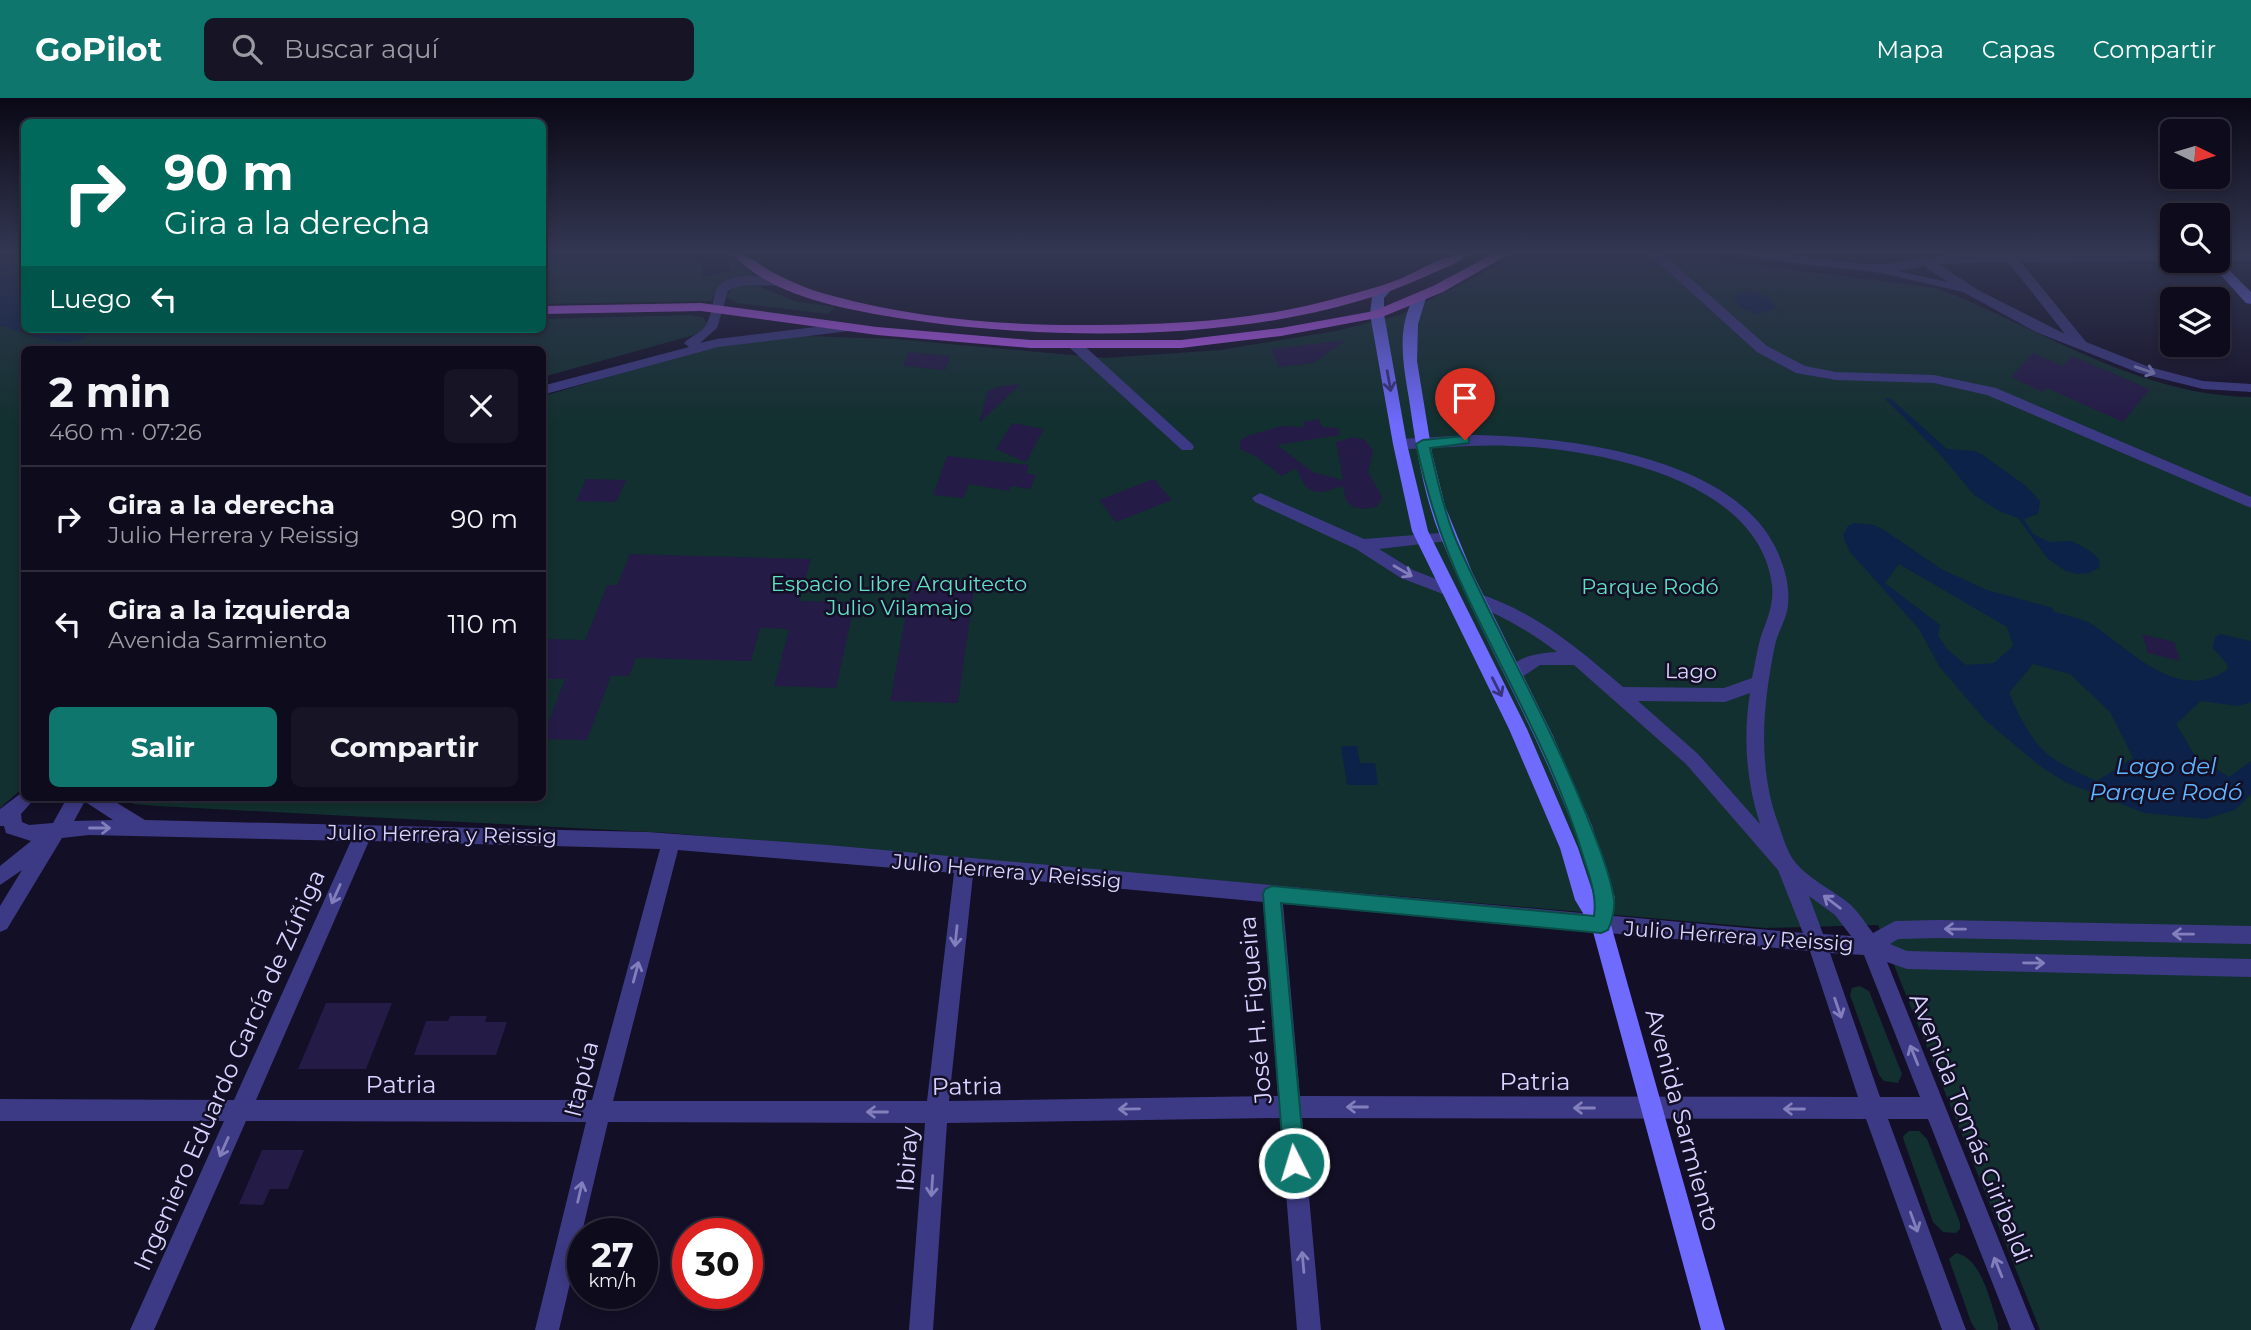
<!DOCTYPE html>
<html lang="es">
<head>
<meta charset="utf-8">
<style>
  body { margin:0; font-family:Montserrat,sans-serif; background:#171425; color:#f1f3f6; height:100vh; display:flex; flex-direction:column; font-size:26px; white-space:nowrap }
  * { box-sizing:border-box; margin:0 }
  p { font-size:23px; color:#9b9ba3 }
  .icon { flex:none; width:38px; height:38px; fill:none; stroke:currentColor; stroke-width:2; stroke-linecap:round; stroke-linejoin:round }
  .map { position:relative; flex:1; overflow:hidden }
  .side { position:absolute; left:21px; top:248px; width:525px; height:455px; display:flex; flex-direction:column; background:#0e0b1c; border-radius:10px; box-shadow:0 4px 10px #0003,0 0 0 2px #2e2b3b }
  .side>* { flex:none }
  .top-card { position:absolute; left:21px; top:21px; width:525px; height:214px; border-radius:10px; box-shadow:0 4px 10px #0003,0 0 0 2px #2e2b3b; background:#00695c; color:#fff; overflow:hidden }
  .needle { width:46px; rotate:95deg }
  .tools { position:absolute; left:2160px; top:21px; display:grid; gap:14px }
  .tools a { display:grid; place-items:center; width:70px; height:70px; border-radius:10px; background:#0e0b1c; box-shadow:0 4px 10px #0003,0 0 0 2px #2e2b3b; font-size:35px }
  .speed { position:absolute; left:567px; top:1120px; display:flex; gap:14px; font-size:35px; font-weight:700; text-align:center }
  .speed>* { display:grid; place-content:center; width:91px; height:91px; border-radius:50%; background:#0e0b1c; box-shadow:0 4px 10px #0003,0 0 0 2px #2e2b3b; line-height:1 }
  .speed small { font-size:18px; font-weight:400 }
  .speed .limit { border:10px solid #d22; background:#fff; color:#111 }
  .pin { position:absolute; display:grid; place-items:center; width:60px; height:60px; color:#fff; margin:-72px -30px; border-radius:50% 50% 50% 0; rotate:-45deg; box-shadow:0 0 7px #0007 }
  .pin .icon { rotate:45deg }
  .me { position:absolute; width:77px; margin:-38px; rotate:355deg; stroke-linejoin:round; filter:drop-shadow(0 0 5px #0008) }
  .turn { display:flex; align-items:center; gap:24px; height:147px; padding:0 28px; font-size:32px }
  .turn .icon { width:91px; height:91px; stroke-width:2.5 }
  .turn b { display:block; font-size:49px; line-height:60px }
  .then { display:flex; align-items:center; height:66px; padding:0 28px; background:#0003; gap:14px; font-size:26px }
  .round { display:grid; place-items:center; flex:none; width:74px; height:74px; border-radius:10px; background:#171425 }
  .head { display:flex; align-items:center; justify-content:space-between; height:119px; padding:0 28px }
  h1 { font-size:42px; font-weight:700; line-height:52px }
  .primary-button { display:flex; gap:14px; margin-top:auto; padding:14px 28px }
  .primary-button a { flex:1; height:80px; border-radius:10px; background:#0f766e; color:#fff; font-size:28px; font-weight:700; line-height:80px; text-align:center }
  .primary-button a+a { background:#171425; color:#f1f3f6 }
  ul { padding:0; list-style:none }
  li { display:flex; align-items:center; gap:21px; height:105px; padding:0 28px; border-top:2px solid #2e2b3b }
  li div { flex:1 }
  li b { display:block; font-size:26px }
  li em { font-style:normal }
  header { display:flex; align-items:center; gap:42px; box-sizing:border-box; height:98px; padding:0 35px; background:#0f766e; color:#fff }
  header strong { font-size:33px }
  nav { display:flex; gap:38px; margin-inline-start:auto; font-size:24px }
  .search { width:490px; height:63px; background:#171425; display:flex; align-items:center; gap:18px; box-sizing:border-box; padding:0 24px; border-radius:10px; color:#9b9ba3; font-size:26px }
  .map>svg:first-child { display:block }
</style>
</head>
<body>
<header>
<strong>GoPilot</strong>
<div class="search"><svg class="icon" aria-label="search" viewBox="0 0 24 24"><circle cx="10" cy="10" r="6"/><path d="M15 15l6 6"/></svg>Buscar aquí</div>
<nav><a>Mapa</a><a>Capas</a><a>Compartir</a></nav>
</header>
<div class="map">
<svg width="2251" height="1232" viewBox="0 0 2251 1232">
  <rect width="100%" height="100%" fill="#130f26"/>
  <g fill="#12302f">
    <path d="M 0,156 L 24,156 L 24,231 L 542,231 L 543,221 L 689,217 L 703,219 L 707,226 L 698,236 L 543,279 L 542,252 L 24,252 L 24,689 L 0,710 Z"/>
    <path d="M 542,156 L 697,156 L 703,169 L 703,179 L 731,173 L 722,156 L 728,156 L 754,177 C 730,182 723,179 711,203 L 543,206 Z"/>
    <path d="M 1528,156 L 1667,156 L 1936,190 C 2041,230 2135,297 2251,299 L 2251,1232 L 2040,1232 L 1878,827 L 1765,830 L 670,735 L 158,708 L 134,706 L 127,700 L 542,700 L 543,298 L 710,249 L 803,238 L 894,241 L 1105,260 L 1220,252 L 1336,233 L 1400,217 L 1506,163 Z"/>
    <path d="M 753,186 L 797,204 L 835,209 L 828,216 L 737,205 L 726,199 L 734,188 Z"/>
    <path d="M 1860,888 L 1869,893 L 1902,976 L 1898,985 L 1884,983 L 1879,977 L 1850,897 L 1852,890 Z"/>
    <path d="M 1909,1033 L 1919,1033 L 1927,1041 L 1960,1125 L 1960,1131 L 1956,1135 L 1943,1134 L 1933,1124 L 1904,1043 L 1903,1038 Z"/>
    <path d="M 1956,1155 C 1982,1160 1990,1204 1998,1226 L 1998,1232 L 1976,1232 L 1971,1224 L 1949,1161 Z"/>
  </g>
  <g fill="#0c2248" fill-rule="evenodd">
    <path d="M 0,161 L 22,165 L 2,176 L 4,178 L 24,168 L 24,231 L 95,231 C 72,259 27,234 0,228 Z"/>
    <path d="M 1745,193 C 1757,193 1770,196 1775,208 L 1774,211 L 1759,216 L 1740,210 L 1733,199 Z"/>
    <path d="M 1890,300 L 1947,351 L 1974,353 L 1983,357 L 2026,388 L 2040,403 L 2038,416 L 2024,421 L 2033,436 L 2049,444 L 2072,443 L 2092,454 L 2100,463 L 2099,470 L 2089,475 L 2077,476 L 2066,473 L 2047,460 L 2018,420 L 1999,413 L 1974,397 L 1939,355 L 1885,301 Z"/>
    <path d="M 1854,425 L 1874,427 L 1884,432 L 1943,472 L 1987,492 L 2053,510 L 2053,513 C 2067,518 2082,520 2093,527 C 2129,551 2180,607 2228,571 L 2227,566 L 2213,550 L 2215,539 L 2220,536 L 2251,543 L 2251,604 L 2238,608 L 2201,603 L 2176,626 L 2196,659 L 2229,679 L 2251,663 L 2251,695 L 2248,699 L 2235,712 L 2205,721 L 2145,715 L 2067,685 L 2040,668 L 1985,622 L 1939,568 L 1919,531 L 1849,453 L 1843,437 L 1848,428 ZM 1899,466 L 2007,529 L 2013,548 L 1994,565 L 1966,567 L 1946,550 L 1938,537 L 1940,527 L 1885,485 ZM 2033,566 L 2070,576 L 2110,614 L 2133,660 L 2097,683 C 2042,659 2034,650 2009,595 Z"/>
    <path d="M 1341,648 L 1357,648 L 1360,665 L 1375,665 L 1378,687 L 1347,687 Z"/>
  </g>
  <g fill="#241b47">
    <path d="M 1346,242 L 1313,265 L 1279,269 L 1271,251 Z"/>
    <path d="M 909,254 L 951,258 L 945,272 L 903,268 Z"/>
    <path d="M 2033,255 L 2063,268 L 2072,258 L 2150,291 L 2123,324 L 2047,290 L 2043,294 L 2011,279 Z"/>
    <path d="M 1021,286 L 979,325 L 987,294 L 997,289 Z"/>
    <path d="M 1319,321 L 1323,329 L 1339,330 L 1340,337 L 1277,347 L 1313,374 L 1343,382 L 1336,344 L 1354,339 L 1365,342 L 1373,352 L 1368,374 L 1382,398 L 1382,402 L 1376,409 L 1365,411 L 1353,409 L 1346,402 L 1343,388 L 1323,394 L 1313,393 L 1305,388 L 1296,370 L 1282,378 L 1257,359 L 1240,351 L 1240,343 L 1247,338 L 1282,328 L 1305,329 L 1303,324 Z"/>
    <path d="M 1012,325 L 1044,331 L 1026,364 L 996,351 Z"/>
    <path d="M 947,358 L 1029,367 L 1026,375 L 1036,377 L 1030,391 L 1011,388 L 1009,393 L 969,386 L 964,400 L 933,397 Z"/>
    <path d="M 586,381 L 626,382 L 616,404 L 576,403 Z"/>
    <path d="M 1154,381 L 1172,402 L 1116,424 L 1099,402 Z"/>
    <path d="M 630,456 L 811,461 L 799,503 L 855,504 L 836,590 L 774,588 L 789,531 L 760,530 L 751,563 L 636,560 L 629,578 L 611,578 L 587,642 L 542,641 L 565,581 L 542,581 L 542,541 L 585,542 L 607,487 L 617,487 Z"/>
    <path d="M 912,483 L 975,484 L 958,605 L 890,603 Z"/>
    <path d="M 2142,536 L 2174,544 L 2180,563 L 2148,555 Z"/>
    <path d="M 326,905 L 392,905 L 366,971 L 298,971 Z"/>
    <path d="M 450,918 L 487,918 L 485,924 L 507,924 L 496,957 L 414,957 L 426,923 L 448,923 Z"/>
    <path d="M 262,1052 L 304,1052 L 288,1091 L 270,1091 L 263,1107 L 239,1106 Z"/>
  </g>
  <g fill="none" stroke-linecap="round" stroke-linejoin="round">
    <g fill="#3d3a85" fill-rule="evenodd">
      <path d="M 1649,156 L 1663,156 L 1767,248 L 1805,268 L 1836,274 L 1934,277 L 1996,290 L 2251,399 L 2251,410 L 1987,297 L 1934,285 L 1836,282 L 1796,275 L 1757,254 Z"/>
      <path d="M 1747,156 C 1761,156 1776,155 1790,157 C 1835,162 1881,174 1923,158 L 1929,160 L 1947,157 L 2172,156 L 2172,163 L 2021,164 L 2086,244 L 2149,269 L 2203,283 L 2251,286 L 2251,294 L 2203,291 L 2139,275 L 2036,234 L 1963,194 L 1881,175 L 1753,160 ZM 2008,164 L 2065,236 L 1978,192 L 1938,166 ZM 1924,168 L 1948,184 L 1897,173 Z"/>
      <rect x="2217" y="156" width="34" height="7"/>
      <path d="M 749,178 L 781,179 L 787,183 C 772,194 747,180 728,193 L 717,230 L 700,245 L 717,241 L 849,225 L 856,229 L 849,233 L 718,249 L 542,297 L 542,288 L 689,249 L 684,245 C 691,238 700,236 706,227 C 721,200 703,181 749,178 Z"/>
      <path d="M 1075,243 L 1080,244 L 1192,346 L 1194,349 L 1192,352 L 1182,352 L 1070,250 L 1070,244 Z"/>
      <path d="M 1470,337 C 1563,338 1736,357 1778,455 C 1785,471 1790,489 1788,507 C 1787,521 1778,533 1775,547 C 1763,606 1757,667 1778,725 C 1782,736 1786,750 1792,760 C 1804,778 1829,790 1846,803 C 1857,811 1865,825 1873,835 L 1895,823 L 1938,822 L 2251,828 L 2251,846 L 1938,840 L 1898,841 L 1890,846 L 1907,853 L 2251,861 L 2251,879 L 1907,871 L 1887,864 L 2035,1232 L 2011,1232 L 1928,1021 L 1888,1021 L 1966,1232 L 1942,1232 L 1866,1021 L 1302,1020 L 1321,1232 L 1297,1232 L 1280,1020 L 947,1025 L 933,1232 L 909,1232 L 925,1025 L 608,1024 L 559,1232 L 535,1232 L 586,1024 L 246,1023 L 154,1232 L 130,1232 L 224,1023 L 0,1023 L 0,1001 L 234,1002 L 351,743 L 89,737 L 62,740 L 7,831 L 0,834 L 0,808 L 22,772 L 0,787 L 0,768 L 31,743 L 6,735 L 4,728 L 0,728 L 0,711 L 24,693 L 24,700 L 35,700 L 21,716 L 22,724 L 29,727 L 53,725 L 67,700 L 109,700 L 145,722 L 648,734 L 828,747 L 1803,835 L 1778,772 L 1686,666 L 1574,567 L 1540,567 L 1519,581 L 1507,581 L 1504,576 C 1516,558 1538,555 1557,554 C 1530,534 1502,517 1470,505 L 1468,501 L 1476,495 C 1533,512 1579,551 1623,589 L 1724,590 L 1752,580 C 1755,566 1757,552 1761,538 C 1767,521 1774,507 1772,487 C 1759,381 1598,351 1511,348 C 1474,346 1437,351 1400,351 L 1393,346 L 1400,341 ZM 1750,595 C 1743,639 1746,683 1760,726 L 1698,656 L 1638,603 L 1725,604 ZM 86,701 L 87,705 L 113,722 L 74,723 ZM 369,743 L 660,751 L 592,1002 L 256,1002 ZM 678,752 L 954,775 L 927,1003 L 613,1003 ZM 973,777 L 1263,804 L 1278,998 L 949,1003 ZM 1809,798 L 1835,817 L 1851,838 L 1823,836 ZM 1283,806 L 1810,853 L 1858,999 L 1300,998 ZM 1830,855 L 1864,857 L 1920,999 L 1880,999 Z"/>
      <path d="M 1260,395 L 1364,441 L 1453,434 L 1456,438 L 1453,442 L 1448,443 L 1379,451 L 1413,472 L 1454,488 L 1456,492 L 1448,498 L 1401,480 L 1356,451 L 1255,404 L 1252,400 Z"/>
    </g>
    <g fill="#6f6bff" fill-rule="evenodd">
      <path d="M 2217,160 L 2251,194 L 2251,206 L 2246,205 L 2208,163 L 2217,163 Z"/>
      <path d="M 1386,187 L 1392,191 L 1384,200 L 1384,216 L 1407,346 L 1428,433 L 1527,631 L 1578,750 L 1595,801 C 1589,765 1574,730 1560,696 C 1524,609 1476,527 1441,440 C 1423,396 1416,348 1409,301 C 1403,265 1396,230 1415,197 L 1420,196 L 1426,200 L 1418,226 L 1417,263 L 1432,355 L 1445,408 L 1472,474 L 1553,638 L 1592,728 L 1615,800 L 1611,827 L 1725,1232 L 1701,1232 L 1592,830 L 1575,802 L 1560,750 L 1509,631 L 1412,433 L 1393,346 L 1370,216 L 1372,199 Z"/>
    </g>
    <g fill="#c25bff" fill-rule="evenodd">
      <path d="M 732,156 C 750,156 759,167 774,175 C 793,185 813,193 833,198 C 918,221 1009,228 1097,227 C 1175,227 1258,222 1334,201 C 1356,195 1379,189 1400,181 C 1423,171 1443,156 1469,156 C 1459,165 1444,170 1431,176 C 1282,246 1059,245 898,220 C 844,211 772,199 732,156 Z"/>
      <path d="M 1493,156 L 1509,156 L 1443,194 L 1382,219 L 1281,238 L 1181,250 L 1031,250 L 877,237 L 701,213 L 542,216 L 542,208 L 701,205 L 877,229 L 1031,242 L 1181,242 L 1281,230 L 1374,213 L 1433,188 Z"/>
    </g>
  </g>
  <defs><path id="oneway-shaft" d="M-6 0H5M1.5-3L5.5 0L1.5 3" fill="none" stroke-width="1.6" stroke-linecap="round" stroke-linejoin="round" transform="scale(1.75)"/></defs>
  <g stroke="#837fbc">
    <use href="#oneway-shaft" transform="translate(2145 272) rotate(19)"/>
    <use href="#oneway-shaft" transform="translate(1403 473) rotate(30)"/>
    <use href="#oneway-shaft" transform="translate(100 730)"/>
    <use href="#oneway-shaft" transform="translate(336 796) rotate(114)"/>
    <use href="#oneway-shaft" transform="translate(1832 804) rotate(-143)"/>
    <use href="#oneway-shaft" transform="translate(1955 831) rotate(-179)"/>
    <use href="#oneway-shaft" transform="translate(2183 836) rotate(-179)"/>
    <use href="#oneway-shaft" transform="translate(956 838) rotate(96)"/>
    <use href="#oneway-shaft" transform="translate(2034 865) rotate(1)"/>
    <use href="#oneway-shaft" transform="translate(636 874) rotate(-75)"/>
    <use href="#oneway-shaft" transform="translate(1838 910) rotate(71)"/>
    <use href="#oneway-shaft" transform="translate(1914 957) rotate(-112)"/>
    <use href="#oneway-shaft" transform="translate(1357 1009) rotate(-180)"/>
    <use href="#oneway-shaft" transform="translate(1584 1010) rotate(-180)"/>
    <use href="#oneway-shaft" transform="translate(1129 1011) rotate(179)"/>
    <use href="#oneway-shaft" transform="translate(1794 1011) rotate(-180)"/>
    <use href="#oneway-shaft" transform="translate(877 1014) rotate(-180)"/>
    <use href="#oneway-shaft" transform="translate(224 1049) rotate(114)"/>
    <use href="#oneway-shaft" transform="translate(932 1088) rotate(94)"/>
    <use href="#oneway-shaft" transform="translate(580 1094) rotate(-77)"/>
    <use href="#oneway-shaft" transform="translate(1914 1124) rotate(70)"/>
    <use href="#oneway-shaft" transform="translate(1303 1164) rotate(-95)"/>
    <use href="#oneway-shaft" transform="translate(1998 1169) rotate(-112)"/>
  </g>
  <g stroke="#38347d">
    <use href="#oneway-shaft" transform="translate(1389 283) rotate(80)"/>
    <use href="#oneway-shaft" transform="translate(1497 589) rotate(63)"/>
  </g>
  <linearGradient id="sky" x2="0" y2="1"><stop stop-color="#0a0815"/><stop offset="0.47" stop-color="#333752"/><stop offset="1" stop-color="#333752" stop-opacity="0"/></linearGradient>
  <rect width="2251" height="329" fill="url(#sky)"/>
  <path fill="#0f766e" stroke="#0a4d48" stroke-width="2" d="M 1465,338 L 1469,339 L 1469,345 L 1430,350 C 1437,381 1444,413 1456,442 C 1496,533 1547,619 1584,711 C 1595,739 1609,771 1614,801 C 1615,810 1612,824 1608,832 L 1601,835 L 1281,805 L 1305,1065 L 1302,1072 L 1294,1075 L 1287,1072 L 1284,1065 L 1263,796 L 1265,791 L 1272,788 L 1594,818 C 1597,798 1590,780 1584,761 C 1557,668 1508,585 1467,498 C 1443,449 1428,400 1416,346 L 1423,342 Z"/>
  <g text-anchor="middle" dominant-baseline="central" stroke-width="5" stroke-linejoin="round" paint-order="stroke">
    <g font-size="21" fill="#5fe0c0" stroke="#130f26">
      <text x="899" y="485">Espacio Libre Arquitecto<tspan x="899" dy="24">Julio Vilamajo</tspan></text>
      <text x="1650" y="488">Parque Rodó</text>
    </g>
    <g font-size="21" fill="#d9d4ff" stroke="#130f26">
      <text transform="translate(1691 573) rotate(1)">Lago</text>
      <text transform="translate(442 736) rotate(1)">Julio Herrera y Reissig</text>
      <text transform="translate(1007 773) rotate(5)">Julio Herrera y Reissig</text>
      <text transform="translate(1739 838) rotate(4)">Julio Herrera y Reissig</text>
    </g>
    <g font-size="23" font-style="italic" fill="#62b6ff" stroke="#130f26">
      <text x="2166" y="668">Lago del<tspan x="2166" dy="26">Parque Rodó</tspan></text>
    </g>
    <g font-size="24" fill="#d9d4ff" stroke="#130f26">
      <text transform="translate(1255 912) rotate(-95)">José H. Figueira</text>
      <text transform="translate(229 972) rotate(-66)">Ingeniero Eduardo García de Zúñiga</text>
      <text transform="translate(581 981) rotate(-76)">Itapúa</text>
      <text x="1535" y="983">Patria</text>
      <text x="401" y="986">Patria</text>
      <text transform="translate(967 988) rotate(-1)">Patria</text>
      <text transform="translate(1683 1022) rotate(75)">Avenida Sarmiento</text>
      <text transform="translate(1971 1030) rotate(68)">Avenida Tomás Giribaldi</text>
      <text transform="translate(907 1061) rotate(-86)">Ibiray</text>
    </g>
  </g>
</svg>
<div class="tools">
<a><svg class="needle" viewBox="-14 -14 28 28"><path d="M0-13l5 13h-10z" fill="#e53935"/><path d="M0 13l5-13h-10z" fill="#9b9ba3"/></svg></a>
<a><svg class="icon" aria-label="search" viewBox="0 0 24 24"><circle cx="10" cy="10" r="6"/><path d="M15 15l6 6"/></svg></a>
<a><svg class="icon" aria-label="layers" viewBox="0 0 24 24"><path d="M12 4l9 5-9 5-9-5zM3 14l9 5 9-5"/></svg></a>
</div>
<div class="speed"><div>27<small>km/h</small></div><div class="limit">30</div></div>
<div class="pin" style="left:1465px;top:342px;background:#d93025"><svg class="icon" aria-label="arrive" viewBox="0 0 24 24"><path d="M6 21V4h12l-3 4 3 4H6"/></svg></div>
<svg class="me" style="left:1294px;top:1065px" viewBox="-20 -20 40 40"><circle r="17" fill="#0f766e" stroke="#fff" stroke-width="3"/><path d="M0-11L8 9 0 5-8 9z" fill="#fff"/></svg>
<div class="top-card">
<div class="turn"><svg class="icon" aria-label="right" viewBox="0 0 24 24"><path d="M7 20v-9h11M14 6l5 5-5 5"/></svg><div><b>90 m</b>Gira a la derecha</div></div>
<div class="then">Luego<svg class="icon" aria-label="left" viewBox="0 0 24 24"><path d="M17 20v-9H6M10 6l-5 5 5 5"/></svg></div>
</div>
<section class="side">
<div class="head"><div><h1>2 min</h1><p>460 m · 07:26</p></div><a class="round"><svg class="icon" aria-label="close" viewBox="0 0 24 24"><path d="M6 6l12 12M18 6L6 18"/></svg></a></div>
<ul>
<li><svg class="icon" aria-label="right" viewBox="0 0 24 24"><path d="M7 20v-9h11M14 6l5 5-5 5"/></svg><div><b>Gira a la derecha</b><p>Julio Herrera y Reissig</p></div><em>90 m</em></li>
<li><svg class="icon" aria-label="left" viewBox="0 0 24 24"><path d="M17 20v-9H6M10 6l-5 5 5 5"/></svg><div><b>Gira a la izquierda</b><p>Avenida Sarmiento</p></div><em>110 m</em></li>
</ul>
<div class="primary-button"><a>Salir</a><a>Compartir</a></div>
</section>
</div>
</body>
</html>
